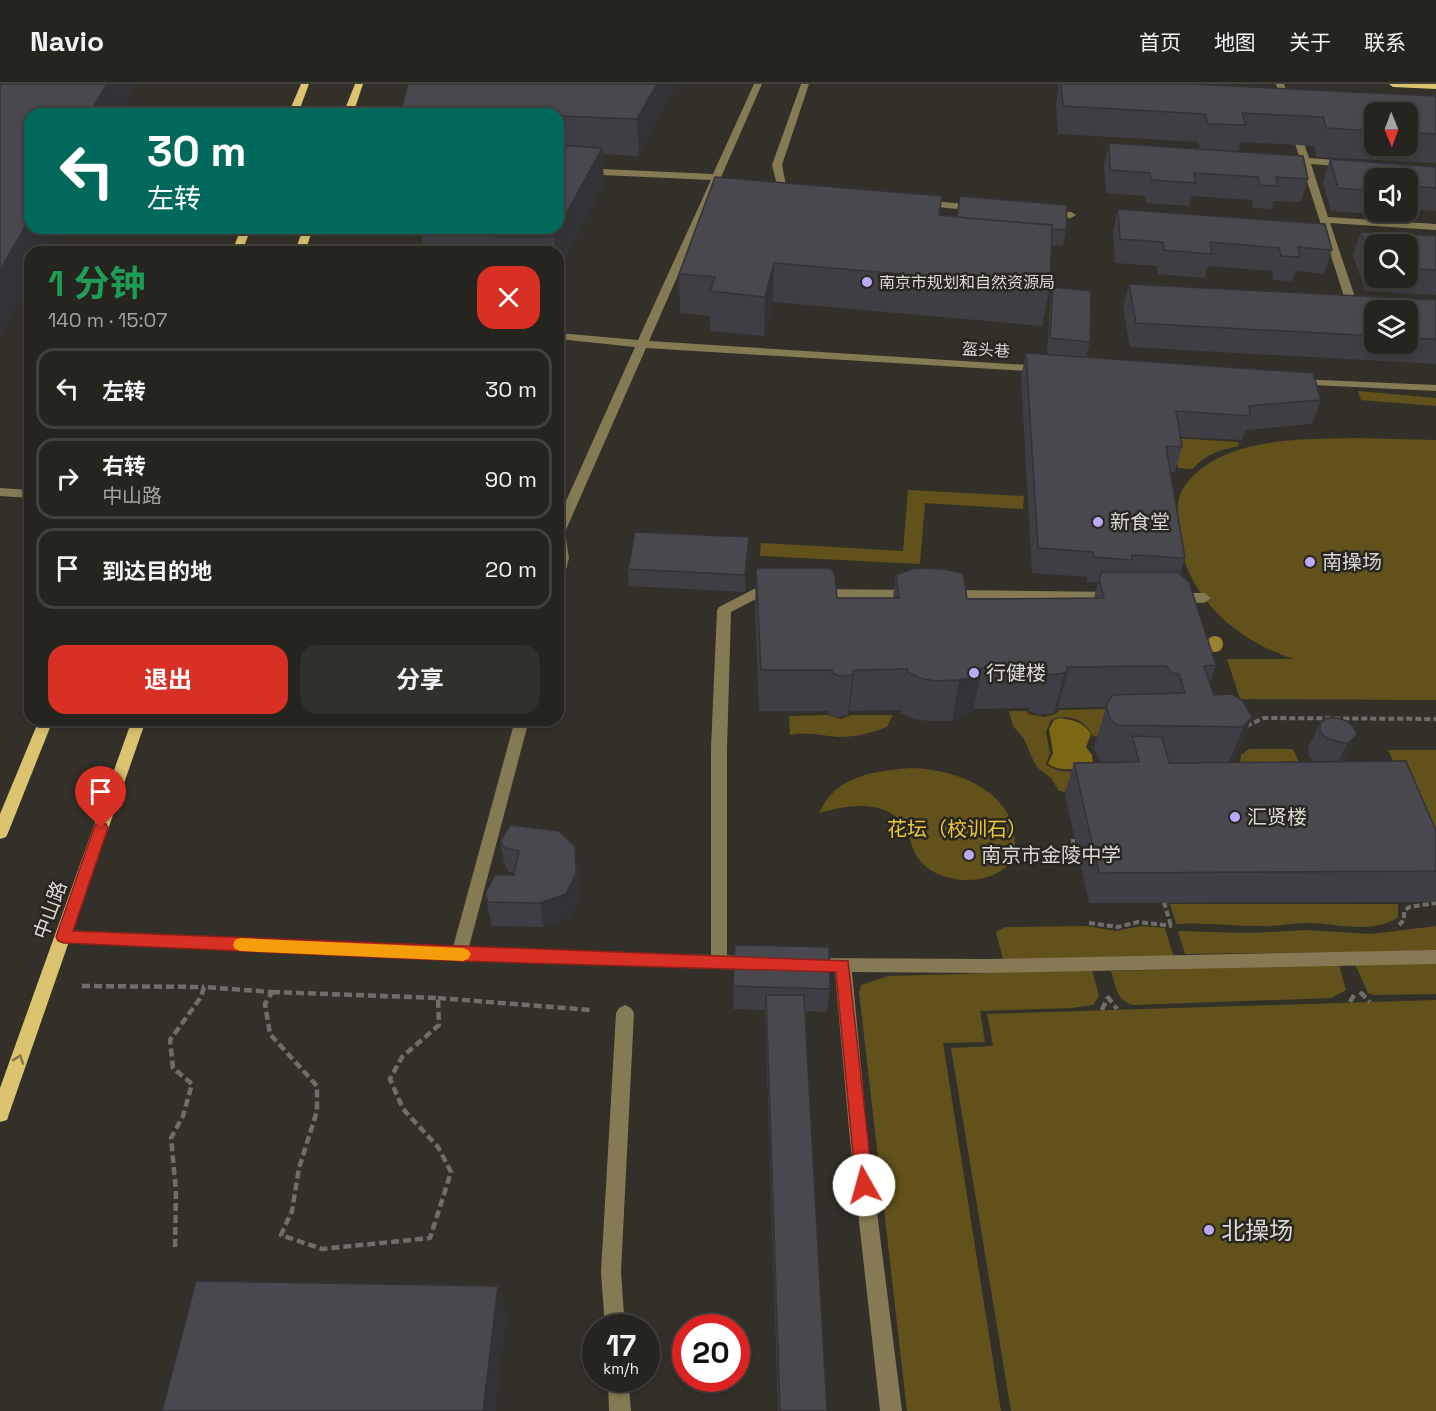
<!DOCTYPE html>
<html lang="zh">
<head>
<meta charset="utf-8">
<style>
  body { margin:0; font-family:"Space Grotesk","Noto Sans SC",sans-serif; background:#32302b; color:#f1f3f6; height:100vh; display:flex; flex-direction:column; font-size:22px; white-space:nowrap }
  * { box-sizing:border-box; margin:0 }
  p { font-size:20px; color:#a4a4a4 }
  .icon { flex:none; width:33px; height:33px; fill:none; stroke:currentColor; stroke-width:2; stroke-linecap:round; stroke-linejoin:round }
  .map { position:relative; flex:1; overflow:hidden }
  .sheet { position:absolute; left:24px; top:162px; width:540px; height:480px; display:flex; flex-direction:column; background:#26241e; border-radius:18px; box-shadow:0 3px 9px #0003,0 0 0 2px #42413c }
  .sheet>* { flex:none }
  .top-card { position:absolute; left:24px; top:24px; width:540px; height:126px; border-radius:18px; box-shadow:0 3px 9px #0003,0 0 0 2px #42413c; background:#00695c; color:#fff; overflow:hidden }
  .needle { width:39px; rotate:179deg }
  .buttons { position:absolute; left:1364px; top:18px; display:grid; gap:12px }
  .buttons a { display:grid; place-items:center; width:54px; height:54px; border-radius:12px; background:#26241e; box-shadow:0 3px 9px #0003,0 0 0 2px #42413c; font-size:30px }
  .speed { position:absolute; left:582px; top:1230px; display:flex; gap:12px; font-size:30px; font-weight:700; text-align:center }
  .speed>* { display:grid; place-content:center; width:78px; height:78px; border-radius:50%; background:#26241e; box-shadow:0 3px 9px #0003,0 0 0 2px #42413c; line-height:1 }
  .speed small { font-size:15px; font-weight:400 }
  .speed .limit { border:9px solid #d22; background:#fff; color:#111 }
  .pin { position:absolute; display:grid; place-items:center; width:51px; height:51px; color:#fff; margin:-62px -26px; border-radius:50% 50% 50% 0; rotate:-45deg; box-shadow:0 0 6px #0007 }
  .pin .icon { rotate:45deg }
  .me { position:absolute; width:66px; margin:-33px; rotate:353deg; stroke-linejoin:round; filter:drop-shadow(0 0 4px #0008) }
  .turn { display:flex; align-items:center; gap:21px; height:126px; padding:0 24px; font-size:27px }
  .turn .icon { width:78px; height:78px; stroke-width:2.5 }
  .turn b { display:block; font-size:42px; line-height:51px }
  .round { display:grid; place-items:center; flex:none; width:63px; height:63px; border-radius:18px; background:#32302b }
  .summary { display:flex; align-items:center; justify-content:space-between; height:102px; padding:0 24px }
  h1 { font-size:36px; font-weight:700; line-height:45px; color:#1e9e55 }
  .primary-button { display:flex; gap:12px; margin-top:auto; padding:12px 24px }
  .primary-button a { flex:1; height:69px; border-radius:18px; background:#d93025; color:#fff; font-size:24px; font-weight:700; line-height:69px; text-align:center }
  .primary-button a+a { background:#32302b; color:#f1f3f6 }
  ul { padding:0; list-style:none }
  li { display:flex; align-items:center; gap:18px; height:81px; margin:0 12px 9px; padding:0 12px; border:3px solid #42413c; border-radius:18px }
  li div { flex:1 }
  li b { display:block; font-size:22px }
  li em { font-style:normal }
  header { display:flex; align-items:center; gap:36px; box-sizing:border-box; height:84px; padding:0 30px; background:#26241e; border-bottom:2px solid #42413c }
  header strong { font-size:28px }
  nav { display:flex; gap:33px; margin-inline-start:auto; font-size:21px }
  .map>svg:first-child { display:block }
</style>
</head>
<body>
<header>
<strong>Navio</strong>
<nav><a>首页</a><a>地图</a><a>关于</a><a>联系</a></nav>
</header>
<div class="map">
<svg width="1436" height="1327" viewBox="0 0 1436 1327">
  <rect width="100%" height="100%" fill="#323028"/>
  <g fill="#61521b">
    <path d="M 1358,307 L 1436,314 L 1436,322 L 1361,316 Z"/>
    <path d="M 1173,354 L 1238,358 L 1239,362 C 1220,366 1205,370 1193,385 L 1178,384 Z"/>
    <path d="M 1354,354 L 1436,356 L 1436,616 L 1240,615 L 1227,575 L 1294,575 C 1233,556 1179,506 1178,439 C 1178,430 1177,419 1180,411 C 1184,399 1200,384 1211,378 C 1251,354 1308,355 1354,354 Z"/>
    <path d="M 908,406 L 1024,412 L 1023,425 L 925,419 L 920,480 L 760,472 L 761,459 L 903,467 Z"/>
    <path d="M 1151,624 L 1098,653 L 1092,651 C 1085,635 1066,629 1051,636 L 1046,648 L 1050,669 L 1046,681 L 1060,687 L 1073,688 L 1065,708 L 1059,707 L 1051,694 L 1038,684 L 1033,676 L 1024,655 L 1013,642 L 1009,627 L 1027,627 L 1028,630 L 1044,633 L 1056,630 L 1059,626 Z"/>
    <path d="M 827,631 L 841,635 L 851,631 L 893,631 L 887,643 C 871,649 856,653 839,653 C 822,652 807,647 790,651 L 789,632 Z"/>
    <path d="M 1249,665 L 1293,665 L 1302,685 L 1396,684 L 1388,666 L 1436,666 L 1436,764 L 1240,681 L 1241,671 Z"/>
    <path d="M 912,684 C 965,686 1027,714 1013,776 C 1009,780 1004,785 999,788 C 977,801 940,798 922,779 C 912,769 911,754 904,742 C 886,714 845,721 819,729 C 836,691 875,687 912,684 Z"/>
    <path d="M 1170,820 L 1398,820 L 1398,833 C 1373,851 1336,839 1307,839 C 1291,839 1276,843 1260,842 C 1232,842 1204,838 1176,840 Z"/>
    <path d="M 1087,842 L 1116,847 L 1141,842 L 1165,844 L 1174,874 L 1003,875 L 996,848 L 1006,843 Z"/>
    <path d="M 1436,842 L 1436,867 L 1185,870 L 1178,847 L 1249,849 L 1307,846 L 1371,850 Z"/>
    <path d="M 1355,880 L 1436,880 L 1436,910 L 1374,911 L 1368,909 Z"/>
    <path d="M 1339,881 L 1346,906 L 1331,914 L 1134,921 C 1116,917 1116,903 1111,887 Z"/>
    <path d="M 1092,886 L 1099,912 L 1093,921 L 1071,924 L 980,927 L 985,958 L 943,959 L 1001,1327 L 907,1327 L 859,908 L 861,901 L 888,892 Z"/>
    <path d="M 1436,916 L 1436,1327 L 1011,1327 L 951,964 L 993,962 L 987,930 Z"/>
  </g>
  <path fill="#7c6813" d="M 1060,634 C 1073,636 1084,638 1091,650 L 1086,663 L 1092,671 L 1093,680 C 1077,685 1063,689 1048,680 L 1053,669 L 1049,645 L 1054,636 Z"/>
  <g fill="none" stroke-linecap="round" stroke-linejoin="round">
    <g stroke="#706e68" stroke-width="4" stroke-dasharray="6 3" stroke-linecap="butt">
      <path d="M 1246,642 L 1264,634 L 1436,635"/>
      <path d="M 1071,757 L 1075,757"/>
      <path d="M 1164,818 L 1171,842"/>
      <path d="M 1089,839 L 1118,843 L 1138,838 L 1172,842"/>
      <path d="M 1399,841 L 1404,836 L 1404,828 L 1409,823 L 1436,819"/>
    </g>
    <g stroke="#706e68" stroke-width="4.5" stroke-dasharray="8 4" stroke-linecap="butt">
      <path d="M 82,902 L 204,903"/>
      <path d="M 272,908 L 438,914 L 439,941 L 402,973 L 390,995 L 403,1025 L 438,1063 L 451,1088 L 430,1154 L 322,1165 L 281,1151 L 292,1127 L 299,1084 L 317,1027 L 317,1002 L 270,950 L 265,920 Z"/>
      <path d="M 1360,908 L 1370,918"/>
      <path d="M 1107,912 L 1117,925"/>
      <path d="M 438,914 L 591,926"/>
      <path d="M 1350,918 L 1355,909"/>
      <path d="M 1102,926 L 1107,914"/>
      <path d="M 175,1163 L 176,1107 L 171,1054 L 183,1032 L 192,1000 L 173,984 L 170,956 L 201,913 L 204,903 L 272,908"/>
    </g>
    <g fill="#857a53" fill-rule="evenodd">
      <path d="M 754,0 L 762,0 L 649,257 L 1043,282 L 1049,285 L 1043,288 L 646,264 L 565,448 L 569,474 L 565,490 L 558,494 L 558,435 L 635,263 L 558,255 L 558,249 L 638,256 L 711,96 L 558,89 L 558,83 L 713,90 Z"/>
      <path d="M 801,0 L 809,0 L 782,81 L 786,101 L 800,107 L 795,110 L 778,105 L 772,81 Z"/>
      <path d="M 1276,0 L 1284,0 L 1309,74 L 1349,77 L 1354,80 L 1349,83 L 1311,80 L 1328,133 L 1436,140 L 1436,146 L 1330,139 L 1359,225 L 1374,227 L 1374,233 L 1354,231 L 1349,228 Z"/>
      <path d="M 921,116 L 977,121 L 982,124 L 977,127 L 918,121 L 918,117 Z"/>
      <path d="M 1046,126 L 1071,128 L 1076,131 L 1071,134 L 1042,131 L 1042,127 Z"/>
      <path d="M 1297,295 L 1436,301 L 1436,307 L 1293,300 L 1291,298 Z"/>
      <path d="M 0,404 L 30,406 L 30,414 L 0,412 Z"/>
      <path d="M 754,505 L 776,505 L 783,510 L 776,515 L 756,515 L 731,528 L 727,664 L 727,871 L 759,874 L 762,879 L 759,884 L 753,886 L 459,877 L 58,858 L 56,853 L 58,848 L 64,846 L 453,863 L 515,636 L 529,636 L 469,863 L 711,871 L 711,664 L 717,526 L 719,523 Z"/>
      <path d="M 818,505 L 914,506 L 921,511 L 914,516 L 813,513 L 811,510 Z"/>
      <path d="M 947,506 L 1115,508 L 1122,513 L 1115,518 L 942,514 L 940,511 Z"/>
      <path d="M 1175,509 L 1204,509 L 1211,514 L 1204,519 L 1170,517 L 1168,514 Z"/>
      <path d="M 1436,866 L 1436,880 L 988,889 L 852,888 L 868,1056 L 902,1327 L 880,1327 L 850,1056 L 835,888 L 804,886 L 801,881 L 804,876 L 810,874 L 988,875 Z"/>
      <path d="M 625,921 L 631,924 L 634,929 L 621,1188 L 625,1244 L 605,1244 L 601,1188 L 616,929 L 619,924 Z"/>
      <path d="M 608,1294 L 628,1294 L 631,1327 L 609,1327 Z"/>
    </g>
    <g fill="#dbc370" fill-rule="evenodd">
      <path d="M 301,0 L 309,0 L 298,30 L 288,30 Z"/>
      <path d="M 355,0 L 363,0 L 353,30 L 343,30 Z"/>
      <path d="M 1389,0 L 1436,0 L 1436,5 L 1393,3 Z"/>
      <path d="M 241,144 L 251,144 L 242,168 L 232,168 Z"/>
      <path d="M 303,144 L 313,144 L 305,168 L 295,168 Z"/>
      <path d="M 39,636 L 53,636 L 8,749 L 6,753 L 0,755 L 0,730 Z"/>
      <path d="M 132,636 L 146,636 L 9,1030 L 7,1036 L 0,1038 L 0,1004 Z"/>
    </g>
  </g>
  <circle fill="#988331" cx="1215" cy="560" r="8"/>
  <g fill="#3f3e44" fill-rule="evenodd">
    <path d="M 1059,0 L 1189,0 L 1436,12 L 1436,79 L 1317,73 L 1314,62 L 1241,58 L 1238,68 L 1308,95 L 1301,118 L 1274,117 L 1271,125 L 1253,124 L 1252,116 L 1192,112 L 1189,122 L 1146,119 L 1145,112 L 1106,109 L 1104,82 L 1109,59 L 1200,65 L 1198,58 L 1058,50 L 1056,21 ZM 1374,28 L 1407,28 L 1407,62 L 1374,62 Z"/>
    <path d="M 677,1 L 639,72 L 602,70 L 604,101 L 558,168 L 424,168 L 420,144 L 558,144 L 558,30 L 402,30 L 401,26 Z"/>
    <path d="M 1330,75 L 1436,83 L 1436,127 L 1407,125 L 1407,94 L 1374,94 L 1374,128 L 1404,128 L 1402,132 L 1331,127 L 1323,98 Z"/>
    <path d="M 942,112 L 940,131 L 1066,146 L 1063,162 L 1051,161 L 1050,203 L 1042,242 L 773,218 L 764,252 L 710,247 L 710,232 L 680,229 L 679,190 Z"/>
    <path d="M 1118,125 L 1332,166 L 1324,190 L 1295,187 L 1292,197 L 1273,196 L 1272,187 L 1208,182 L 1205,194 L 1158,190 L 1157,182 L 1115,179 L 1113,148 Z"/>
    <path d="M 1361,148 L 1436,152 L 1436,211 L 1365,207 L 1353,171 ZM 1374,160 L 1407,160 L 1407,194 L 1374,194 Z"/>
    <path d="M 1129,200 L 1436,216 L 1436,280 L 1130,263 L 1123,224 ZM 1374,226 L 1407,226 L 1407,260 L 1374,260 Z"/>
    <path d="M 1053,203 L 1090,258 L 1086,273 L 1321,316 L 1312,340 L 1246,346 L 1242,356 L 1181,353 L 1182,363 L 1175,388 L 1170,388 L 1185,474 L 1180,490 L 1216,581 L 1210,599 L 1214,611 L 1252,633 L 1236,673 L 1231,678 L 1315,678 L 1309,673 L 1308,664 L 1320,639 L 1349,638 L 1345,676 L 1343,678 L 1436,747 L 1436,815 L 1434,818 L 1089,819 L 1065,710 L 1074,679 L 1102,679 L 1099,676 L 1094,664 L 1106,623 L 1058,624 L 1057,627 L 1054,629 L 1039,631 L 1029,627 L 1028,624 L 974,625 L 973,628 L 965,633 L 952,637 L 928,637 L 914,635 L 901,629 L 902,626 L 850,627 L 848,631 L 836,633 L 828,630 L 828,627 L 759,627 L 755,524 L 756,484 L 837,514 L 893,514 L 896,491 L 967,515 L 1094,514 L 1098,498 L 1087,498 L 1087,493 L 1032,489 L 1021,293 L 1026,269 L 1047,271 L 1050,220 Z"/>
    <path d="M 749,453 L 749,471 L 745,508 L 629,502 L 628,485 Z"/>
    <path d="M 500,758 L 575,762 L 578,786 L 579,814 L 569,834 L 544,843 L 492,842 L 485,810 L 514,791 L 514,789 L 509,788 L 505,782 Z"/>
    <path d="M 735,861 L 830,905 L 827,928 L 804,927 L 827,1327 L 778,1327 L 765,926 L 733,925 Z"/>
  </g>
  <g fill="#333237">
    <path d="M 107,0 L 137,0 L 121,30 L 89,30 Z"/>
    <path d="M 657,0 L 677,0 L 677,1 L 639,72 L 637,35 Z"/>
    <path d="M 602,64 L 604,101 L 558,191 L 558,168 L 556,168 L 554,152 Z"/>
    <path d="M 30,134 L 30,144 L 60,144 L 47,168 L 30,168 L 30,199 L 0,254 L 0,186 Z"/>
    <path d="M 774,179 L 773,218 L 764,252 L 765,213 Z"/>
    <path d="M 749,453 L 749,471 L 745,508 L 745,491 Z"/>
    <path d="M 854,586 L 850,627 L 848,631 L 852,591 Z"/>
    <path d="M 1068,586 L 1057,627 L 1054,629 L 1064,589 Z"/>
    <path d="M 981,588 L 973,628 L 965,633 L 952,637 L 959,596 Z"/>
    <path d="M 1252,633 L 1236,673 L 1227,683 L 1243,643 Z"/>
    <path d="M 1357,651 L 1345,676 L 1335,684 L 1347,660 Z"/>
    <path d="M 575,762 L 578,786 L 579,814 L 569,834 L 544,843 L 540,819 Z"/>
    <path d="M 498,1202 L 507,1233 L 496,1327 L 483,1327 Z"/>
  </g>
  <g fill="#49484f" stroke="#333237" stroke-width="1.5">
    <path d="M 0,0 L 107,0 L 89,30 L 30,30 L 30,134 L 0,186 Z"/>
    <path d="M 408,0 L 657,0 L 637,35 L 558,32 L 558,30 L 509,30 L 401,26 Z"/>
    <path d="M 1061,0 L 1189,0 L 1436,12 L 1436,50 L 1407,49 L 1407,28 L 1374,28 L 1374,47 L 1326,44 L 1323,33 L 1242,29 L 1246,41 L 1208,40 L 1205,30 L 1063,22 Z"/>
    <path d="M 1109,59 L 1303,72 L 1308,95 L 1276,93 L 1278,102 L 1260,101 L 1258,93 L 1194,89 L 1195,99 L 1151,96 L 1150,89 L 1110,86 Z"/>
    <path d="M 558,61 L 602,64 L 554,152 L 512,153 L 465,150 L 433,147 L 422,144 L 558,144 Z"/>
    <path d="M 1330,75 L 1436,83 L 1436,104 L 1408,102 L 1411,109 L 1407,109 L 1407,94 L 1374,94 L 1374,107 L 1338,104 Z"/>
    <path d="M 715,93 L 942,112 L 939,131 L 1052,141 L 1050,203 L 774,179 L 765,213 L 710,207 L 715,193 L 679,190 Z"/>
    <path d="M 960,112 L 1067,121 L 1066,146 L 1052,145 L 1052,141 L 957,133 Z"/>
    <path d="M 1118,125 L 1325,140 L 1332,166 L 1298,163 L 1300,173 L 1281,172 L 1279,164 L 1210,158 L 1212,170 L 1164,166 L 1163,158 L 1120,155 Z"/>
    <path d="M 1361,148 L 1436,152 L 1436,186 L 1407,185 L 1407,160 L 1374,160 L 1373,183 Z"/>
    <path d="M 1129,200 L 1436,216 L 1436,255 L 1407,254 L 1407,226 L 1374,226 L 1374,252 L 1136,239 Z"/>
    <path d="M 1053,203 L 1091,207 L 1090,258 L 1050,254 Z"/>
    <path d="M 1026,269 L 1313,289 L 1321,316 L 1249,322 L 1250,332 L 1176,327 L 1182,363 L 1166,362 L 1185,474 L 1132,471 L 1132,476 L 1094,473 L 1093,468 L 1038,464 Z"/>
    <path d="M 635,448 L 749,453 L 745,491 L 628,485 Z"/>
    <path d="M 756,484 L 828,484 L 833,487 L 835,491 L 837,514 L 899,514 L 896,491 L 915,484 L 943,485 L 963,489 L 967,515 L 1104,514 L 1099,495 L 1102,488 L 1178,488 L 1189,498 L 1216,581 L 1204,582 L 1214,611 L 1232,610 L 1242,616 L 1252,633 L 1243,643 L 1117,641 L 1110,635 L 1106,623 L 1108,617 L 1113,611 L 1185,609 L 1179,590 L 1172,589 L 1166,582 L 1067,583 L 1068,586 L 1064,589 L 1049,591 L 1038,587 L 1037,584 L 980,584 L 981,588 L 973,593 L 959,596 L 934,597 L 920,594 L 907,588 L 908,585 L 854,586 L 852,591 L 840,592 L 832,589 L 832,586 L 761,586 Z"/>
    <path d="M 1327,634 L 1338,634 L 1349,638 L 1356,647 L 1357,651 L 1347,660 L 1328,655 L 1320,648 L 1320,639 Z"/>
    <path d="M 1132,652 L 1162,653 L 1169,679 L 1406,677 L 1436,747 L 1436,787 L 1099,789 L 1074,679 L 1139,678 Z"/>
    <path d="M 510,741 L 559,747 L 575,762 L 576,790 L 566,810 L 540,819 L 488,818 L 485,810 L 495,791 L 514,791 L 519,767 L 505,764 L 500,758 Z"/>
    <path d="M 735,861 L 829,863 L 830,905 L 733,902 Z"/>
    <path d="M 766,911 L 804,911 L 827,1327 L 780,1327 Z"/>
    <path d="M 196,1197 L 498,1202 L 483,1327 L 162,1327 Z"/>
  </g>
  <defs><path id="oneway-chevron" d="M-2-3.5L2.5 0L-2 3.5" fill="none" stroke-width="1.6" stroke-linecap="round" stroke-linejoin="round" transform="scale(1.5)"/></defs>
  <use stroke="#827448" href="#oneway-chevron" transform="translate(19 975) rotate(-71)"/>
  <path fill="#d93025" stroke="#8d1f18" stroke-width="1.5" d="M 101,739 L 106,740 L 108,744 L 73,847 L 848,877 L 873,1101 L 871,1107 L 864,1109 L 858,1107 L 856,1101 L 836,888 L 459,877 L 64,859 L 58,857 L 56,853 L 94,744 L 96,740 Z"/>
  <path fill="#f59e0b" d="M 240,854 L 463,864 L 468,866 L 471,870 L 468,875 L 463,877 L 240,867 L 235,865 L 233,861 L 235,856 Z"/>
  <g fill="#bcaaf6" stroke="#28261f" stroke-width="2">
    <circle cx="867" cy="198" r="6"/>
    <circle cx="1098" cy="438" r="6"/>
    <circle cx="1310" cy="478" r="6"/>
    <circle cx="974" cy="589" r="6"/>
    <circle cx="1235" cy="733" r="6"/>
    <circle cx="969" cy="771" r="6"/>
    <circle cx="1209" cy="1146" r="6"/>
  </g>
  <g text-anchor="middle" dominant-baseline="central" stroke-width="5" stroke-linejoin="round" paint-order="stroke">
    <g font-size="16" fill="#dad9d4" stroke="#28261f" text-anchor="start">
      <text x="879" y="198">南京市规划和自然资源局</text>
    </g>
    <g font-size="16" fill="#dad9d4" stroke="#28261f">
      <text transform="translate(986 266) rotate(3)">盔头巷</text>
    </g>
    <g font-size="20" fill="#dad9d4" stroke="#28261f" text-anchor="start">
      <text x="1110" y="438">新食堂</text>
      <text x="1322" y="478">南操场</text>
      <text x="986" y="589">行健楼</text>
      <text x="1247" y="733">汇贤楼</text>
      <text x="981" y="771">南京市金陵中学</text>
    </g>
    <g font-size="20" fill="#ebc739" stroke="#28261f">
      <text x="957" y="745">花坛（校训石）</text>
    </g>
    <g font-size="20" fill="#dad9d4" stroke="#28261f">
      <text transform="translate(50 826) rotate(-70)">中山路</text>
    </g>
    <g font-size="24" fill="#dad9d4" stroke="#28261f" text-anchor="start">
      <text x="1221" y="1146">北操场</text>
    </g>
  </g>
</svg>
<div class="buttons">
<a><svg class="needle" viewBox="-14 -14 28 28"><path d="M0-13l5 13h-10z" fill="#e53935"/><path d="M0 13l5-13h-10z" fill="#a4a4a4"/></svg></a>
<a><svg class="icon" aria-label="sound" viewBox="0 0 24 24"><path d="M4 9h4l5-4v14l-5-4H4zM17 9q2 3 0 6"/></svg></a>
<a><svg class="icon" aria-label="search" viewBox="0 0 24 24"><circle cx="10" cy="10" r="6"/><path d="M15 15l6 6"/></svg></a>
<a><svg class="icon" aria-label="layers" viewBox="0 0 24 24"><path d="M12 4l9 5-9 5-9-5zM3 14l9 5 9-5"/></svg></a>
</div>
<div class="speed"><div>17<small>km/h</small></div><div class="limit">20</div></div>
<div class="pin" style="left:101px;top:744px;background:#d93025"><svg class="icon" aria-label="arrive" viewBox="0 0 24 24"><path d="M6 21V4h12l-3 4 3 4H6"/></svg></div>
<svg class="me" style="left:864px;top:1101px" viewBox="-20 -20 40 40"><circle r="19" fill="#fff"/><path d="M0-13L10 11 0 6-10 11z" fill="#d93025"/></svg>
<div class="top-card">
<div class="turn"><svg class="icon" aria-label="left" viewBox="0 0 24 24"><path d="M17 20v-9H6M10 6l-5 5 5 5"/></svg><div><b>30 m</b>左转</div></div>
</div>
<section class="sheet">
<div class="summary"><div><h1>1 分钟</h1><p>140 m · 15:07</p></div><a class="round" style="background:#d93025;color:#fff"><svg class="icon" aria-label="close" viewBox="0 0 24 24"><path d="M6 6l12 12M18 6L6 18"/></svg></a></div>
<ul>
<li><svg class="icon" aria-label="left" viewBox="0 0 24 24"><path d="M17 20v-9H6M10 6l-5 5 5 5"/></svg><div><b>左转</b></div><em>30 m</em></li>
<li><svg class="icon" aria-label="right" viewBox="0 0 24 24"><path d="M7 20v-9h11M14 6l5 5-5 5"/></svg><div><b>右转</b><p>中山路</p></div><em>90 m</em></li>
<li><svg class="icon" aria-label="arrive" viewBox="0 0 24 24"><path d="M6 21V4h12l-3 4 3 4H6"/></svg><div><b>到达目的地</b></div><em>20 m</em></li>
</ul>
<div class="primary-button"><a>退出</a><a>分享</a></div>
</section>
</div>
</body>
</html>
